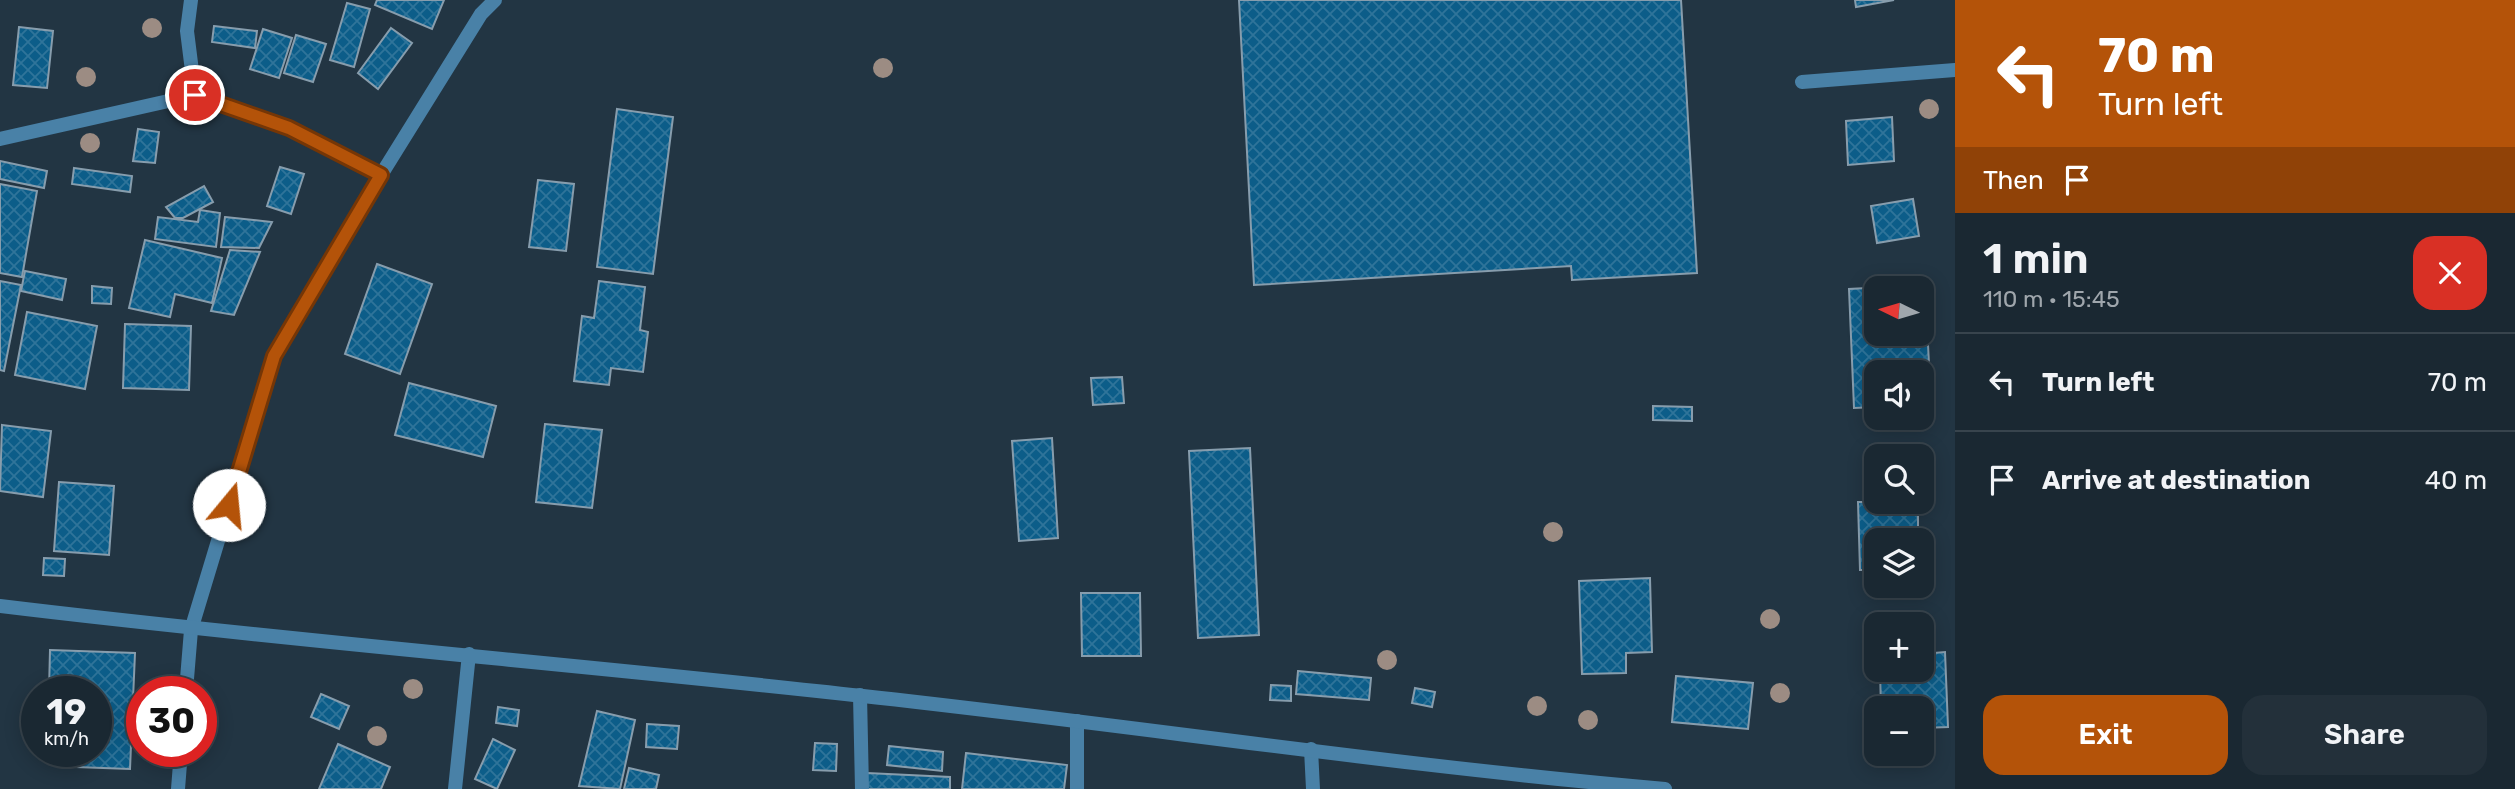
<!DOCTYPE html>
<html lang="en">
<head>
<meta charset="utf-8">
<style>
  body { margin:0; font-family:Rubik,sans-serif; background:#23303a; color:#f1f3f6; height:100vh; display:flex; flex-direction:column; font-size:26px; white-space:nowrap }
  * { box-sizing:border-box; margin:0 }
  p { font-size:23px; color:#9fa6ac }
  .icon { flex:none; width:38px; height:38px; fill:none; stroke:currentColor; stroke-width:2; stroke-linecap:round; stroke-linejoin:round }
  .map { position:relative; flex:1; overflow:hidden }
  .panel { display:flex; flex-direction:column; background:#1a2832; width:560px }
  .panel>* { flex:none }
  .hud { background:#b45309; color:#fff; overflow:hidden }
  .needle { width:46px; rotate:275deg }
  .controls { position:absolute; left:1864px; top:276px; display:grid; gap:14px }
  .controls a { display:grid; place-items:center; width:70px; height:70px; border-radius:14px; background:#1a2832; box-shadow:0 4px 18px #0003,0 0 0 2px #38444d; font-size:35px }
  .speed { position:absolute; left:21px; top:676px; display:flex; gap:14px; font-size:35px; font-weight:700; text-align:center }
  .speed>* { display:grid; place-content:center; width:91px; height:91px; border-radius:50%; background:#1a2832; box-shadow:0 4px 18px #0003,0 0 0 2px #38444d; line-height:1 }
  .speed small { font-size:18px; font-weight:400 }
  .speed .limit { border:10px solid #d22; background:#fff; color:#111 }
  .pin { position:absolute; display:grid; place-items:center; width:60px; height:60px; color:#fff; margin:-30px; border:4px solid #fff; border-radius:50%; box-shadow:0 2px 7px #0007 }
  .me { position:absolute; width:77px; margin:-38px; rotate:17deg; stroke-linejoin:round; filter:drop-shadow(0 0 5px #0008) }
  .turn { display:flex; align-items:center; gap:24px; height:147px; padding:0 28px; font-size:32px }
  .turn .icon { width:91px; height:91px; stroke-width:2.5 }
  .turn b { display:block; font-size:49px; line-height:60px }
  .then { display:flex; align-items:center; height:66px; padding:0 28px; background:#0003; gap:14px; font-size:26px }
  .round { display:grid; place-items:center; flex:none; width:74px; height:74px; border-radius:21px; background:#23303a }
  .overview { display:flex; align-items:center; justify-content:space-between; height:119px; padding:0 28px }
  h1 { font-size:42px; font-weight:600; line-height:52px }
  .primary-button { display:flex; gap:14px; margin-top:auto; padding:14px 28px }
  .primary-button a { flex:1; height:80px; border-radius:21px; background:#b45309; color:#fff; font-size:28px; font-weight:600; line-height:80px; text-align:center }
  .primary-button a+a { background:#23303a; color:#f1f3f6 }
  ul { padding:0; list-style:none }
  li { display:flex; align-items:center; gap:21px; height:98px; padding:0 28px; border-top:2px solid #38444d }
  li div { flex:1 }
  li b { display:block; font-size:26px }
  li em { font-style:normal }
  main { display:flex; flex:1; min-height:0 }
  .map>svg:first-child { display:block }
</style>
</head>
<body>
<main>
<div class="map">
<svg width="1955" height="789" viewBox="0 0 1955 789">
  <defs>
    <pattern id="building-cross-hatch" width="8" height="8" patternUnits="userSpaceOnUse" patternTransform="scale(1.75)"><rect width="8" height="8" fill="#0c5d89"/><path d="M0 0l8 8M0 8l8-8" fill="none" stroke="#2f749a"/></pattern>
  </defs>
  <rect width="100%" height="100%" fill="#223543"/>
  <g fill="url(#building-cross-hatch)" stroke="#879dad" stroke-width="2" fill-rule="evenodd">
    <path d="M 377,0 L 444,0 L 432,29 L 375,5 Z"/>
    <path d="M 1239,0 L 1681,0 L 1697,273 L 1572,280 L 1571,266 L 1254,285 Z"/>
    <path d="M 1855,0 L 1894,0 L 1856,7 Z"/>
    <path d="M 347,3 L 370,9 L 354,67 L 330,60 Z"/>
    <path d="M 214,26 L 257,31 L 255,48 L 212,42 Z"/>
    <path d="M 19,27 L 53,31 L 47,88 L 13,85 Z"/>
    <path d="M 391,28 L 412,43 L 378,89 L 358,73 Z"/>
    <path d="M 263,29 L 292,38 L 279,78 L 250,69 Z"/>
    <path d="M 296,35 L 326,44 L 313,82 L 284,73 Z"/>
    <path d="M 617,109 L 673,117 L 653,274 L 597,267 Z"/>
    <path d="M 1892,117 L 1894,161 L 1848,165 L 1846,121 Z"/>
    <path d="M 138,129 L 159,132 L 155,163 L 133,161 Z"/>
    <path d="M 0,161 L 47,171 L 44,188 L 0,179 Z"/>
    <path d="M 280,167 L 304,174 L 291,214 L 267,206 Z"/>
    <path d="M 74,168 L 132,176 L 130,192 L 72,184 Z"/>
    <path d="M 538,180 L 574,184 L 566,251 L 529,247 Z"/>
    <path d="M 0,184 L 37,191 L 22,277 L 0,273 Z"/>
    <path d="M 204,186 L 213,202 L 183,218 L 175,218 L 166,207 Z"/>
    <path d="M 1913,199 L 1919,236 L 1877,243 L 1871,206 Z"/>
    <path d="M 200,210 L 220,213 L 216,247 L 155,239 L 158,217 L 198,222 Z"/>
    <path d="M 225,217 L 272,222 L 259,248 L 221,247 Z"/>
    <path d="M 145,240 L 222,258 L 212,303 L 175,294 L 170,317 L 129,308 Z"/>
    <path d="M 230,250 L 260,252 L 234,315 L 211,311 Z"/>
    <path d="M 377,264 L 432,284 L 400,374 L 345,354 Z"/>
    <path d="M 25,271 L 66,279 L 62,300 L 21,291 Z"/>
    <path d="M 0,281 L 21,285 L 4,371 L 0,370 Z"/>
    <path d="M 599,281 L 645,287 L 640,330 L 648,332 L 643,372 L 611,368 L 609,385 L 574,381 L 582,316 L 594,318 Z"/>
    <path d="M 1925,285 L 1931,404 L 1922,405 L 1922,373 L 1876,373 L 1876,407 L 1854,408 L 1849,289 ZM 1876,289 L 1922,289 L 1922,334 L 1876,334 Z"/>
    <path d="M 92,286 L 112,288 L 111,304 L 92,303 Z"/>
    <path d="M 27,312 L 97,326 L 85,389 L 15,375 Z"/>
    <path d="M 125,324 L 191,326 L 189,390 L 123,388 Z"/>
    <path d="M 1122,377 L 1124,403 L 1093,405 L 1091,378 Z"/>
    <path d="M 409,383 L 496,406 L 483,457 L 395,435 Z"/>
    <path d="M 1653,406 L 1692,407 L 1692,421 L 1653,420 Z"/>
    <path d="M 545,424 L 602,430 L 592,508 L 536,502 Z"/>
    <path d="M 2,425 L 51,431 L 43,497 L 0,491 Z"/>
    <path d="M 1052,438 L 1058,538 L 1019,541 L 1012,441 Z"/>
    <path d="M 1250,448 L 1259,635 L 1198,638 L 1189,451 Z"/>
    <path d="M 59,482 L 114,486 L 109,555 L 54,551 Z"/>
    <path d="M 1858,502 L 1918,502 L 1918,541 L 1876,541 L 1876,570 L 1860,570 Z"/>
    <path d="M 44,558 L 65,559 L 64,576 L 43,575 Z"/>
    <path d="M 1650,578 L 1652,652 L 1626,653 L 1626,673 L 1582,674 L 1579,581 Z"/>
    <path d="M 1081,593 L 1140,593 L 1141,656 L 1082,656 Z"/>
    <path d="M 50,650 L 135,653 L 130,769 L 76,767 L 76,751 L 96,751 L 96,691 L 49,691 Z"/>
    <path d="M 1945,652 L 1948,727 L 1922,728 L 1922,709 L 1881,709 L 1880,670 L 1922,670 L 1922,654 Z"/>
    <path d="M 1298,671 L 1371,678 L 1369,700 L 1296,694 Z"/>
    <path d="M 1676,676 L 1753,683 L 1748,729 L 1672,722 Z"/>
    <path d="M 1271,685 L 1291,686 L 1291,701 L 1270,700 Z"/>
    <path d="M 1415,688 L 1435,692 L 1432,707 L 1412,703 Z"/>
    <path d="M 321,694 L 349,706 L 339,729 L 311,717 Z"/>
    <path d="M 498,707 L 519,710 L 517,726 L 496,723 Z"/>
    <path d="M 597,711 L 635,720 L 620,789 L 579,786 Z"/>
    <path d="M 647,724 L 679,726 L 677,749 L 646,747 Z"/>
    <path d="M 493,739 L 515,750 L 497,789 L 475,779 Z"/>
    <path d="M 815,743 L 837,744 L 836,771 L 813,770 Z"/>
    <path d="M 338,744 L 390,767 L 381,789 L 319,789 Z"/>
    <path d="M 889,746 L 943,752 L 942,771 L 887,765 Z"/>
    <path d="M 966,753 L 1067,765 L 1064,789 L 962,789 Z"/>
    <path d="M 629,768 L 659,775 L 656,789 L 624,789 Z"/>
    <path d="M 867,773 L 950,777 L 950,789 L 866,789 Z"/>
  </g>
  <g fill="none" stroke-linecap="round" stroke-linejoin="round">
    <g stroke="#4981a7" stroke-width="14">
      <path d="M 191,0 L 187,31 L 195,95 L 289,128 L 381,175"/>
      <path d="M 1802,82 L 1955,70"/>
      <path d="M 0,139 L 195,95"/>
      <path d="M 186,691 L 191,630 L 274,356 L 381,175 L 481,14 L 495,0"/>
      <path d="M 860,695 L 862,789"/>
      <path d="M 1077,721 L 1077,789"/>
      <path d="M 1311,749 L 1313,789"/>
      <path d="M 178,789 L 181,751"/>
      <path d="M 455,789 L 469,654"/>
    </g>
    <path stroke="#4981a7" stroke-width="14" d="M 0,606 C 287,641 575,664 863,696 C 1130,725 1397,766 1665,789"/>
  </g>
  <g fill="#9c8c83">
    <circle cx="152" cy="28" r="10"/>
    <circle cx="883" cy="68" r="10"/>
    <circle cx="86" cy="77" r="10"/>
    <circle cx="1929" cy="109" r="10"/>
    <circle cx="90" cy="143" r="10"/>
    <circle cx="1553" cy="532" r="10"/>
    <circle cx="1770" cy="619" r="10"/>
    <circle cx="1387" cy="660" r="10"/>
    <circle cx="413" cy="689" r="10"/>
    <circle cx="1780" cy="693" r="10"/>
    <circle cx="1537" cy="706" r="10"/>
    <circle cx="1588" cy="720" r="10"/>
    <circle cx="377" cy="736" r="10"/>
  </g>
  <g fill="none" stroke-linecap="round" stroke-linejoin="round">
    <defs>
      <path id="route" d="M 195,95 L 289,128 L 381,175 L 274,356 L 229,505"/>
    </defs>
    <use href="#route" stroke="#753606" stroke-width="18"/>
    <use href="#route" stroke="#b45309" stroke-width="12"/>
  </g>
</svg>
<div class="controls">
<a><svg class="needle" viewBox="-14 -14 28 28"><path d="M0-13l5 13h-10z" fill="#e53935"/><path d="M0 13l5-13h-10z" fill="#9fa6ac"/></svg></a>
<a><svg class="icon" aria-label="sound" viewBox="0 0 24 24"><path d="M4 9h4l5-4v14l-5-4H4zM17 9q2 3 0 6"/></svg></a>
<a><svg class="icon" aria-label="search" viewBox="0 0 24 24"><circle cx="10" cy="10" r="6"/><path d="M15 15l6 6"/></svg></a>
<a><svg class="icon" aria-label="layers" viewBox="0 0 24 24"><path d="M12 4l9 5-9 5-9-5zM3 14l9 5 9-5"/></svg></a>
<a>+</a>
<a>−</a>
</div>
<div class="speed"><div>19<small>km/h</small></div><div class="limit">30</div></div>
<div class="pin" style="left:195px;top:95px;background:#d93025"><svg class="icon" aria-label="arrive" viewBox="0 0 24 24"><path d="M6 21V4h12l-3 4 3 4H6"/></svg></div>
<svg class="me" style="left:229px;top:505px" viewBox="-20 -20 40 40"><circle r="19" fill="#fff"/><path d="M0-13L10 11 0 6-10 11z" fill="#b45309"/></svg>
</div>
<section class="panel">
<div class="hud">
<div class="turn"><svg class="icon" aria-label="left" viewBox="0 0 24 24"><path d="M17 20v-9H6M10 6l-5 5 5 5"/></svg><div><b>70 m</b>Turn left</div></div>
<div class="then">Then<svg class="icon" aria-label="arrive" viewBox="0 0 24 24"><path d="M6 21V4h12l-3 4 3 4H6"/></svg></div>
</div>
<div class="overview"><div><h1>1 min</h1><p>110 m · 15:45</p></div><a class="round" style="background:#d93025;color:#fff"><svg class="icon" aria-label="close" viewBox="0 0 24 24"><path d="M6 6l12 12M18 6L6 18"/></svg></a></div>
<ul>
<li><svg class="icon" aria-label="left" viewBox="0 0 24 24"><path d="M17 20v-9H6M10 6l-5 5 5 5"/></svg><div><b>Turn left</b></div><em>70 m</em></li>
<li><svg class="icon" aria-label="arrive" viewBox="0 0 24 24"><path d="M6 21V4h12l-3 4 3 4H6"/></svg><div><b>Arrive at destination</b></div><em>40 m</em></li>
</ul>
<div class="primary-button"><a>Exit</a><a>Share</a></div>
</section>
</main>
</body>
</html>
